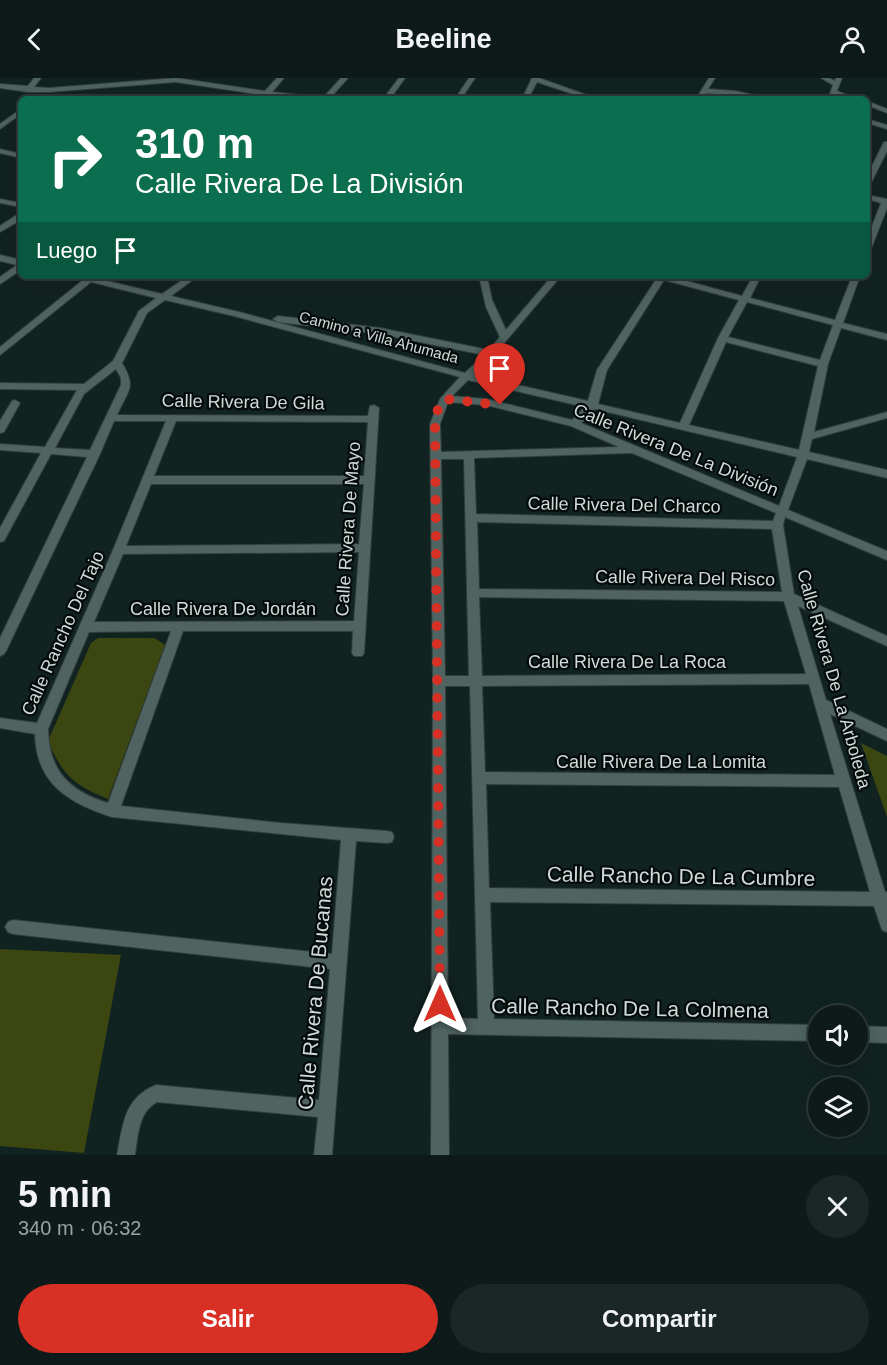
<!DOCTYPE html>
<html lang="es">
<head>
<meta charset="utf-8">
<style>
  body { margin:0; font-family:Helvetica,sans-serif; background:#1b2726; color:#f1f3f6; height:100vh; display:flex; flex-direction:column; font-size:22px; white-space:nowrap }
  * { box-sizing:border-box; margin:0 }
  p { font-size:20px; color:#9aa1a2 }
  .icon { flex:none; width:33px; height:33px; fill:none; stroke:currentColor; stroke-width:2; stroke-linecap:round; stroke-linejoin:round }
  .map { position:relative; height:1077px; overflow:hidden }
  .panel { display:flex; flex-direction:column; background:#0d1a19; flex:1 }
  .panel>* { flex:none }
  .top-card { position:absolute; left:18px; top:18px; width:852px; height:183px; border-radius:9px; box-shadow:0 6px 24px #0002,0 0 0 2px #2d3838; background:#0b6e4f; color:#fff; overflow:hidden }
  .controls { position:absolute; left:808px; top:927px; display:grid; gap:12px }
  .controls a { display:grid; place-items:center; width:60px; height:60px; border-radius:50%; background:#0d1a19; box-shadow:0 6px 24px #0002,0 0 0 2px #2d3838; font-size:30px }
  .pin { position:absolute; display:grid; place-items:center; width:51px; height:51px; color:#fff; margin:-62px -26px; border-radius:50% 50% 50% 0; rotate:-45deg; box-shadow:0 0 6px #0007 }
  .pin .icon { rotate:45deg }
  .me { position:absolute; width:66px; margin:-33px; rotate:0deg; stroke-linejoin:round; filter:drop-shadow(0 0 4px #0008) }
  .turn { display:flex; align-items:center; gap:21px; height:126px; padding:0 18px; font-size:27px }
  .turn .icon { width:78px; height:78px; stroke-width:2.5 }
  .turn b { display:block; font-size:42px; line-height:51px }
  .then { display:flex; align-items:center; height:57px; padding:0 18px; background:#0003; gap:12px; font-size:22px }
  .round { display:grid; place-items:center; flex:none; width:63px; height:63px; border-radius:32px; background:#1b2726 }
  .summary { display:flex; align-items:center; justify-content:space-between; height:102px; padding:0 18px }
  h1 { font-size:36px; font-weight:700; line-height:45px }
  .action { display:flex; gap:12px; margin-top:auto; padding:12px 18px }
  .action a { flex:1; height:69px; border-radius:36px; background:#d93025; color:#fff; font-size:24px; font-weight:700; line-height:69px; text-align:center }
  .action a+a { background:#1b2726; color:#f1f3f6 }
  header { display:flex; justify-content:space-between; align-items:center; height:78px; padding:0 18px; background:#0d1a19; font-size:27px; font-weight:700 }
  .map>svg:first-child { display:block }
</style>
</head>
<body>
<header><svg class="icon" aria-label="back" viewBox="0 0 24 24"><path d="M15 5l-7 7 7 7"/></svg>Beeline<svg class="icon" aria-label="person" viewBox="0 0 24 24"><circle cx="12" cy="8" r="4"/><path d="M4 21q1-7 8-7t8 7"/></svg></header>
<div class="map">
<svg width="887" height="1077" viewBox="0 0 887 1077">
  <rect width="100%" height="100%" fill="#112321"/>
  <g fill="#3c4611">
    <path d="M 98,560 L 155,560 L 165,567 L 108,721 C 74,707 63,698 48,663 L 91,565 Z"/>
    <path d="M 861,665 L 887,678 L 887,739 Z"/>
    <path d="M 0,871 L 121,877 L 84,1075 L 0,1068 Z"/>
  </g>
  <g fill="none" stroke-linecap="round" stroke-linejoin="round">
    <defs>
      <g id="street">
        <path d="M 34,0 L 41,0 L 34,9 L 49,10 L 176,0 L 265,13 L 277,0 L 284,0 L 272,14 L 318,19 L 321,21 L 268,17 L 264,20 L 261,18 L 262,17 L 176,4 L 49,14 L 28,14 L 0,10 L 0,6 L 28,8 Z"/>
        <path d="M 341,0 L 348,0 L 329,21 L 322,21 Z"/>
        <path d="M 399,0 L 405,0 L 390,21 L 383,21 Z"/>
        <path d="M 469,0 L 475,0 L 461,21 L 455,21 Z"/>
        <path d="M 532,0 L 539,0 L 598,21 L 588,21 L 537,4 L 528,21 L 522,21 Z"/>
        <path d="M 709,0 L 715,0 L 708,11 L 735,13 L 773,21 L 706,15 L 702,21 L 696,21 Z"/>
        <path d="M 821,0 L 829,0 L 835,3 L 836,0 L 842,0 L 837,13 L 858,21 L 848,21 L 836,17 L 834,21 L 828,21 L 833,7 Z"/>
        <path d="M 867,23 L 887,31 L 887,35 L 867,27 Z"/>
        <path d="M 21,31 L 21,36 L 0,51 L 0,46 Z"/>
        <path d="M 867,41 L 887,47 L 887,51 L 867,45 Z"/>
        <path d="M 884,64 L 887,64 L 887,73 L 871,105 L 867,107 L 867,98 Z"/>
        <path d="M 0,71 L 21,76 L 21,80 L 0,75 Z"/>
        <path d="M 867,117 L 887,121 L 887,130 L 871,171 L 867,173 L 867,161 L 881,125 L 867,121 Z"/>
        <path d="M 0,121 L 21,125 L 21,129 L 0,125 Z"/>
        <path d="M 18,136 L 21,136 L 21,142 L 0,154 L 0,148 Z"/>
        <path d="M 0,177 L 21,182 L 21,192 L 0,206 L 0,199 L 17,187 L 0,183 Z"/>
        <path d="M 71,198 L 86,198 L 162,216 L 188,198 L 198,198 L 171,218 L 239,234 L 465,295 L 484,277 L 380,256 L 278,244 L 273,241 L 278,238 L 380,250 L 489,272 L 500,259 L 486,229 L 479,198 L 487,198 L 492,222 L 506,252 L 552,198 L 561,198 L 494,277 L 474,297 L 588,323 L 597,292 L 657,200 L 654,198 L 668,198 L 742,218 L 753,198 L 761,198 L 750,220 L 835,242 L 852,198 L 860,198 L 843,245 L 887,256 L 887,262 L 841,250 L 828,286 L 814,354 L 887,334 L 887,340 L 812,361 L 809,374 L 887,392 L 887,400 L 807,381 L 788,432 L 887,473 L 887,482 L 785,439 L 783,447 L 794,516 L 887,558 L 887,568 L 798,528 L 826,622 L 887,651 L 887,663 L 830,636 L 885,814 L 887,814 L 887,854 L 882,852 L 874,828 L 490,824 L 494,941 L 819,947 L 819,963 L 448,956 L 449,1077 L 431,1077 L 433,603 L 430,346 L 440,321 L 460,299 L 234,238 L 165,222 L 147,235 L 122,285 C 137,310 128,312 117,337 L 368,338 L 370,328 L 374,327 L 379,330 L 364,575 L 362,578 L 354,578 L 352,575 L 353,553 L 183,553 L 121,728 L 281,745 L 387,753 L 392,754 L 394,759 L 392,764 L 387,765 L 356,763 L 332,1077 L 314,1077 L 318,1039 L 157,1024 C 138,1035 138,1057 135,1077 L 117,1077 C 123,1046 124,1020 156,1007 L 319,1022 L 330,891 L 13,856 L 8,854 L 5,849 L 8,844 L 13,842 L 332,876 L 341,762 L 112,739 C 69,725 36,706 35,656 L 0,650 L 0,640 L 37,645 L 113,472 L 166,343 L 114,343 L 100,376 L 6,573 L 4,576 L 0,578 L 0,560 L 87,379 L 51,376 L 4,463 L 0,464 L 0,450 L 41,375 L 0,372 L 0,366 L 45,369 L 77,312 L 0,311 L 0,305 L 84,306 L 113,283 L 139,233 L 156,220 L 91,204 L 0,277 L 0,269 L 83,202 ZM 664,202 L 739,222 L 718,260 L 680,345 L 598,326 L 607,292 ZM 747,224 L 833,247 L 820,282 L 728,259 ZM 726,264 L 818,288 L 799,372 L 689,347 ZM 116,291 L 121,300 L 121,307 L 90,372 L 55,370 L 84,316 ZM 468,302 L 585,329 L 572,342 L 486,321 L 452,318 ZM 448,324 L 486,327 L 571,348 L 619,369 L 441,374 L 440,346 ZM 595,331 L 797,379 L 779,428 L 581,345 ZM 176,343 L 368,344 L 364,398 L 154,398 ZM 629,375 L 632,375 L 776,435 L 773,443 L 476,436 L 474,380 ZM 441,381 L 464,381 L 469,598 L 445,598 ZM 151,406 L 364,406 L 359,466 L 126,468 ZM 477,444 L 772,451 L 782,514 L 479,511 ZM 359,474 L 354,543 L 94,544 L 123,476 ZM 479,519 L 784,523 L 806,596 L 482,598 ZM 171,553 L 108,725 C 69,713 49,693 48,651 L 89,554 ZM 809,606 L 835,697 L 485,694 L 482,608 ZM 445,608 L 470,608 L 478,941 L 448,940 ZM 486,706 L 839,709 L 870,814 L 489,810 Z"/>
        <path d="M 15,322 L 20,325 L 4,354 L 0,355 L 0,343 L 12,323 Z"/>
        <path d="M 858,948 L 887,949 L 887,965 L 858,964 Z"/>
      </g>
    </defs>
    <use href="#street" stroke="#323e3c" stroke-width="2"/>
    <use href="#street" fill="#4f6360" fill-rule="evenodd"/>
  </g>
  <g fill="none" stroke-linecap="round" stroke-linejoin="round">
    <path stroke="#d93025" stroke-width="10" stroke-dasharray="0 18" d="M 440,926 L 435,346 L 438,331 L 445,321 L 500,327"/>
  </g>
  <g text-anchor="middle" dominant-baseline="central" stroke-width="4.5" stroke-linejoin="round" paint-order="stroke">
    <g font-size="15" fill="#d0dbd9" stroke="#050b0a">
      <text transform="translate(379 259) rotate(15)">Camino a Villa Ahumada</text>
    </g>
    <g font-size="18" fill="#d0dbd9" stroke="#050b0a">
      <text transform="translate(243 324) rotate(1)">Calle Rivera De Gila</text>
      <text transform="translate(676 372) rotate(22)">Calle Rivera De La División</text>
      <text transform="translate(624 427) rotate(1)">Calle Rivera Del Charco</text>
      <text transform="translate(348 451) rotate(-86)">Calle Rivera De Mayo</text>
      <text transform="translate(685 500) rotate(1)">Calle Rivera Del Risco</text>
      <text x="223" y="531">Calle Rivera De Jordán</text>
      <text transform="translate(63 555) rotate(-66)">Calle Rancho Del Tajo</text>
      <text x="627" y="584">Calle Rivera De La Roca</text>
      <text transform="translate(834 601) rotate(74)">Calle Rivera De La Arboleda</text>
      <text x="661" y="684">Calle Rivera De La Lomita</text>
    </g>
    <g font-size="21" fill="#d0dbd9" stroke="#050b0a">
      <text transform="translate(681 798) rotate(1)">Calle Rancho De La Cumbre</text>
      <text transform="translate(315 915) rotate(-85)">Calle Rivera De Bucanas</text>
      <text transform="translate(630 930) rotate(1)">Calle Rancho De La Colmena</text>
    </g>
  </g>
</svg>
<div class="controls">
<a><svg class="icon" aria-label="sound" viewBox="0 0 24 24"><path d="M4 9h4l5-4v14l-5-4H4zM17 9q2 3 0 6"/></svg></a>
<a><svg class="icon" aria-label="layers" viewBox="0 0 24 24"><path d="M12 4l9 5-9 5-9-5zM3 14l9 5 9-5"/></svg></a>
</div>
<div class="pin" style="left:500px;top:327px;background:#d93025"><svg class="icon" aria-label="arrive" viewBox="0 0 24 24"><path d="M6 21V4h12l-3 4 3 4H6"/></svg></div>
<svg class="me" style="left:440px;top:926px" viewBox="-20 -20 40 40"><path d="M0-17L14 15 0 8-14 15z" fill="#d93025" stroke="#fff" stroke-width="4"/></svg>
<div class="top-card">
<div class="turn"><svg class="icon" aria-label="right" viewBox="0 0 24 24"><path d="M7 20v-9h11M14 6l5 5-5 5"/></svg><div><b>310 m</b>Calle Rivera De La División</div></div>
<div class="then">Luego<svg class="icon" aria-label="arrive" viewBox="0 0 24 24"><path d="M6 21V4h12l-3 4 3 4H6"/></svg></div>
</div>
</div>
<section class="panel">
<div class="summary"><div><h1>5 min</h1><p>340 m · 06:32</p></div><a class="round"><svg class="icon" aria-label="close" viewBox="0 0 24 24"><path d="M6 6l12 12M18 6L6 18"/></svg></a></div>
<div class="action"><a>Salir</a><a>Compartir</a></div>
</section>
</body>
</html>
